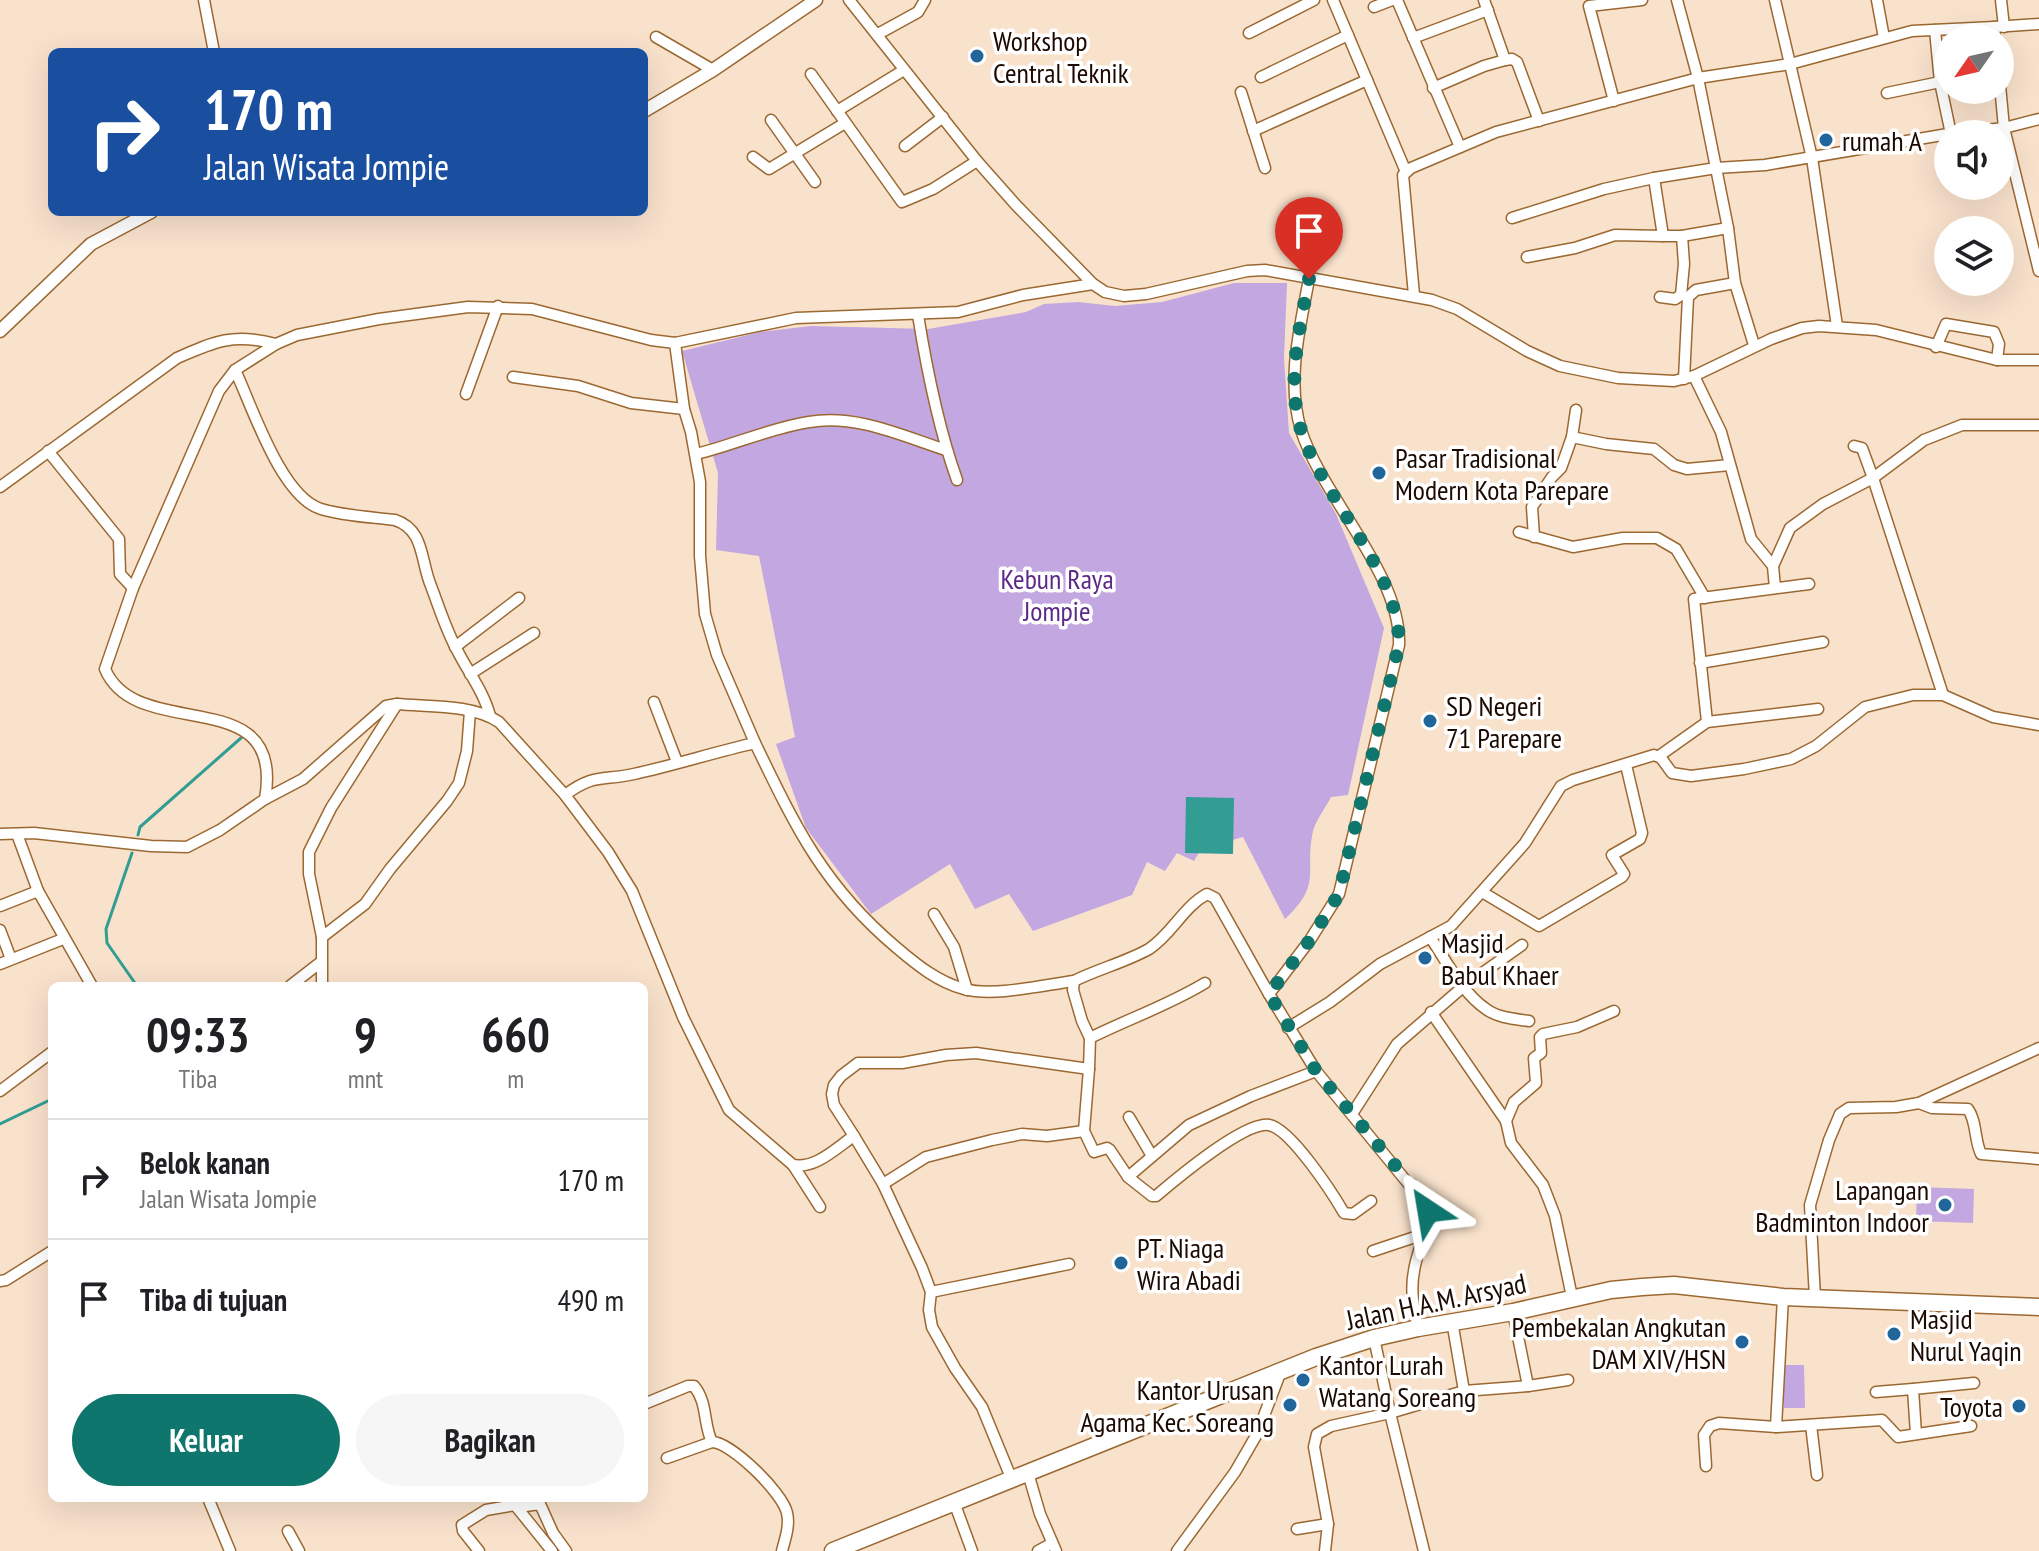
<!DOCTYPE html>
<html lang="id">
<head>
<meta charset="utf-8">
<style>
  body { margin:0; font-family:"PT Sans Narrow",sans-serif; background:#f6f6f6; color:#202124; height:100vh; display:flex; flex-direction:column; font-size:30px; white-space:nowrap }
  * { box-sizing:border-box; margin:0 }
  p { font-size:26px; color:#757577 }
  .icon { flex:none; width:44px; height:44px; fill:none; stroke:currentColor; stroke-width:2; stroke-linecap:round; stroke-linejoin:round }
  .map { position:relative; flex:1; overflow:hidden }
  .side { position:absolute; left:48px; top:982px; width:600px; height:520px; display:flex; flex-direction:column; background:#fff; border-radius:12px; box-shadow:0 8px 32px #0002 }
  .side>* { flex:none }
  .banner { position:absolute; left:48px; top:48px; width:600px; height:168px; border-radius:12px; box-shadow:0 8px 32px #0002; background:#1a4fa0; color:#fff; overflow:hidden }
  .needle { width:52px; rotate:236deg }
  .controls { position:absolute; left:1934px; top:24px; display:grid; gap:16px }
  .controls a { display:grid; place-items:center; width:80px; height:80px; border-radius:50%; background:#fff; box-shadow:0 8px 32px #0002; font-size:40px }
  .pin { position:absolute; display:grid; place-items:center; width:68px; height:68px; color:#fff; margin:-82px -34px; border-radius:50% 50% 50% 0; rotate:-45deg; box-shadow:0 0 8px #0007 }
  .pin .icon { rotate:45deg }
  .me { position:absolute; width:88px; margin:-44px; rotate:327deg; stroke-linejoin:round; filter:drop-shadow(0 0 6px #0008) }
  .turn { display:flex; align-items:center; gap:28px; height:168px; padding:0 24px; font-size:36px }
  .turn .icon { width:104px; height:104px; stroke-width:2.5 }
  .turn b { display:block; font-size:56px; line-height:68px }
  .eta { display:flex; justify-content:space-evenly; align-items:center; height:136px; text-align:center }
  .eta b { font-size:48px; font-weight:700; line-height:56px }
  .action { display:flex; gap:16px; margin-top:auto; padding:16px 24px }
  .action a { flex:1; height:92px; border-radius:48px; background:#0f766e; color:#fff; font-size:32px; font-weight:700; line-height:92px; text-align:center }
  .action a+a { background:#f6f6f6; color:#202124 }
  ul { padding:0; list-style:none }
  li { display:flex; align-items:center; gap:24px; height:120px; padding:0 24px; border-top:2px solid #e0e0e0 }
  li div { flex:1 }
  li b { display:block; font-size:30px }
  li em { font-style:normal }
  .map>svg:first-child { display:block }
</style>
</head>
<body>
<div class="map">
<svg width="2039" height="1551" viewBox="0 0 2039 1551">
  <rect width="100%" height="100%" fill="#f9e2cc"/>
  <g fill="#c2a7e1">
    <path d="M 1234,283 L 1287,283 L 1284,359 L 1289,433 L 1336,514 L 1384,628 L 1348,795 L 1331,797 C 1326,807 1316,820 1313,831 C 1304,872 1323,884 1285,919 L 1243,837 L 1201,849 L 1194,861 L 1177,853 L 1165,871 L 1147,862 L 1132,895 L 1033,931 L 1009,894 L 975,909 L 950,864 L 871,914 L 806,828 L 776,744 L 795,737 L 759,556 L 716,550 L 718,473 L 682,351 L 760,332 L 811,326 L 928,329 L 1026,312 L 1044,304 L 1078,302 L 1115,306 L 1162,302 Z"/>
    <path d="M 1917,1187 L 1974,1189 L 1973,1223 L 1916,1221 Z"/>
    <path d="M 1784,1365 L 1804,1365 L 1805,1408 L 1784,1408 Z"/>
  </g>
  <path fill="#329d92" d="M 1186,797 L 1234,798 L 1233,854 L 1185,853 Z"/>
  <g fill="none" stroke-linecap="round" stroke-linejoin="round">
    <g stroke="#329d92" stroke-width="3">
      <path d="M 138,835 L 140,827 L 241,738"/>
      <path d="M 132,853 L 106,929 L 107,943 L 137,986"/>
      <path d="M 0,1124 L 52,1099"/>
    </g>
    <defs>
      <g id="minor">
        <path d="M 204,0 L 214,52"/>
        <path d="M 849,0 L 977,161 L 1015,204 L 1093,284 L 1105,292 L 1124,296 L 1146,294 L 1247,271 L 1265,270 L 1432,300 L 1457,309 L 1527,351 L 1560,366 L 1618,378 L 1674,381 L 1694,376 L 1771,339 L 1802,328 L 1819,326 L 1876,330 L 1997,360 L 2039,360"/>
        <path d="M 1333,0 L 1406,172"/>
        <path d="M 1397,0 L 1460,147"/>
        <path d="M 1484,0 L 1505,60 L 1512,59 L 1517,62 L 1539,121"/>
        <path d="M 1677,0 L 1698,78 L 1728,228 L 1735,283 L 1754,345"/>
        <path d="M 1775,0 L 1812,158 L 1837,326"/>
        <path d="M 1877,0 L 1884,38"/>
        <path d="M 2001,0 L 2004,27"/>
        <path d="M 1374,7 L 1392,0"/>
        <path d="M 1935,30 L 1940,82 L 1951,134"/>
        <path d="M 1249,33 L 1314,0"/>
        <path d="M 878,34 L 918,12 L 925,0"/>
        <path d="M 656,37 L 713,70"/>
        <path d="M 1413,38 L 1488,10"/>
        <path d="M 1995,38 L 1994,27 L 2039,24"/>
        <path d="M 811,74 L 902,202 L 933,189 L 977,161"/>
        <path d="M 1261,77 L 1348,35"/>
        <path d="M 2000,85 L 2004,128 L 2039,271"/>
        <path d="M 1433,88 L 1484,66 L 1505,60"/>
        <path d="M 1241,92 L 1265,168"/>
        <path d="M 1887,93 L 1940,82"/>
        <path d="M 1614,101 L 1589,6 L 1642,0"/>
        <path d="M 837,111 L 904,70"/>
        <path d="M 771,120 L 815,182"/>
        <path d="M 1253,131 L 1367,80"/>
        <path d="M 1950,134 L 2004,128 L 2039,119"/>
        <path d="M 905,146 L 943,117"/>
        <path d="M 753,157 L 769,169 L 845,123"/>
        <path d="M 1512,218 L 1604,189 L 1654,178 L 1716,168 L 1765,165 L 1948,134"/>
        <path d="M 1663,236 L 1682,236 L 1728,228"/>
        <path d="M 1527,257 L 1575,248 L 1615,235 L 1663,236 L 1654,178"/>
        <path d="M 1309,279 C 1300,328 1286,380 1301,430 C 1322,497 1402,575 1399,645 L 1339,894 L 1310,940 L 1269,994 L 1316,1071 L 1425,1204 C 1432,1226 1417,1249 1414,1271 C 1410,1291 1414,1309 1418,1328"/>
        <path d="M 1414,295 L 1403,175 L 1411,168 L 1496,132 L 1698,78 L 1790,64 L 1912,31 L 1994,27"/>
        <path d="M 1660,297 L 1675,299 L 1681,295 L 1684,264 L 1682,236"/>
        <path d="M 918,315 C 927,371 938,427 957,480"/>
        <path d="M 675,343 L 684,409 L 691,432 L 700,482 L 700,556 L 705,614 L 717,655 L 755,743"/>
        <path d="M 1936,347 L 1946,324 L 1994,332 L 1999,344 L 1997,360"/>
        <path d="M 235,370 C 252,406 281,497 321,509 C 344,516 371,517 395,520 C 425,530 420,560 431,586 C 439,607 446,630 457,650 C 468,672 484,692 490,716"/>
        <path d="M 1694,376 L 1721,432 L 1751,539 L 1773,566"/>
        <path d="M 513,377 L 578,386 L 631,403 L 684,409"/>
        <path d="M 1684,379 L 1688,297 L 1696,290 L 1735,283"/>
        <path d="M 466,394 L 498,306"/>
        <path d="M 1572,437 L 1576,410"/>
        <path d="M 1854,446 L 1862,448 L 1873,478 L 1943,695"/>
        <path d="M 48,451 L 119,539 L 120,574 L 133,588"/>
        <path d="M 696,454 C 734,445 770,428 809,422 C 857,414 902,436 946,450"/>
        <path d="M 0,487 L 177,358 C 215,341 234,333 276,344"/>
        <path d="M 1519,532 L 1573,547 L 1623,538 L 1657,538 L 1676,549 L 1705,598"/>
        <path d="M 1534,537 L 1532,507 L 1552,477 L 1561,468 L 1572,437 L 1606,444 L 1654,449 L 1674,465 L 1687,469 L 1730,465"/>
        <path d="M 1775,588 L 1773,566 L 1790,528 L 1823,504 L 1873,478 L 1924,440 L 1962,425 L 2039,425"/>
        <path d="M 455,647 L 519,598"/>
        <path d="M 1700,663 L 1823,642"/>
        <path d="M 470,674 L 534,633"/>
        <path d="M 654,702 L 677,762"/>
        <path d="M 1707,722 L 1694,599 L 1809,584"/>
        <path d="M 1659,756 L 1707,722 L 1818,709"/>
        <path d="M 565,795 C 594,773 603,781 634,774 C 675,765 715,752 755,743 C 795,826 824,887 897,948 C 917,965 938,982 964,989 C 994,997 1043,985 1074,981"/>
        <path d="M 265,799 L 303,779 L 386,706 L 397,704 C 429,707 472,704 499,722 L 565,795 L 608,852 L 632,891 L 683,1017 L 729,1110 L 793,1165 C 816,1169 836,1148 854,1136 L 834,1105 L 832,1094 L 834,1085 L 841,1076 L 858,1063 L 902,1063 L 946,1055 L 976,1053 L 1089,1069 L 1090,1038 L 1082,1021 L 1073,990 L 1074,981 C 1098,969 1126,962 1149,949 C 1172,934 1183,907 1207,894 L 1215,898 L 1269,994"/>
        <path d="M 0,834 L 34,833 L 151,846 L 187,847 L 220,830 L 265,799 C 286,679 137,745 105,669 L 133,588 L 219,391 L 235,370 L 276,344 L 297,335 L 379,319 L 468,307 L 532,309 L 651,340 L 675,343 L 796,318 L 958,312 L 1023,295 L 1093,284"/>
        <path d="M 17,834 L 38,891 L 92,986"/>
        <path d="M 1482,892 L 1539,926 L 1622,877 L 1624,874 L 1612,855 L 1640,839 L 1642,833 L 1626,765"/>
        <path d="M 0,906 L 38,891"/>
        <path d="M 934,914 L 954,947 L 967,990"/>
        <path d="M 0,930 L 11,959"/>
        <path d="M 322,937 L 365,904 L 390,869 L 447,801 L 459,783 L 467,751 L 470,711"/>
        <path d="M 1430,937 C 1446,960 1462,993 1486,1009 C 1498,1018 1515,1019 1529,1021"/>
        <path d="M 0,964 L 63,939"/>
        <path d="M 290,986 L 321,962"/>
        <path d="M 322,986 L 322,937 L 309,874 L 309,852 L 331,808 L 397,704"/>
        <path d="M 1431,1012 L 1506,1121 L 1511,1143 L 1543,1185 L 1555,1216 L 1572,1297"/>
        <path d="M 1288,1028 L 1330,1002 L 1380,964 L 1451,926 L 1525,843 L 1561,786 L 1573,780 L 1654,755 L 1661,758 L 1672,773 L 1691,776 L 1744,769 L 1791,759 L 1816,746 L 1865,707 L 1913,695 L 1943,695 L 1993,717 L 2039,725"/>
        <path d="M 1090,1038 C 1128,1019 1169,1005 1205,983"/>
        <path d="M 1089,1069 L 1084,1131 L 1094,1152 L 1107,1148 L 1110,1150 L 1128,1177 L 1189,1125 L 1251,1096 L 1316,1071"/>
        <path d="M 0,1091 L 52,1052"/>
        <path d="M 1919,1103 L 1932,1108 L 1968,1109 C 1977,1122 1974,1139 1981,1154 L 2039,1159"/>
        <path d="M 1352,1114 L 1397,1044 L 1464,986 L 1522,945"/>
        <path d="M 1129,1117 L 1152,1156"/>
        <path d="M 1506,1121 L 1514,1102 L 1536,1083 L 1534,1058 L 1541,1053 L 1540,1037 L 1543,1034 L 1577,1027 L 1614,1011"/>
        <path d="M 854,1136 L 883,1184 L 922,1268 L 931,1292 L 929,1310 L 932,1327 L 955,1368 L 982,1407 L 1012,1480"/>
        <path d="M 793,1165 L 820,1207"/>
        <path d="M 1128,1177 L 1152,1196 L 1156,1196 C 1176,1179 1245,1121 1269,1125 C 1291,1129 1333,1194 1344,1213 L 1353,1214 L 1371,1201"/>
        <path d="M 883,1184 L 926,1157 L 992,1140 L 1022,1134 L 1047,1136 L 1084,1131"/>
        <path d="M 1373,1251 L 1424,1234"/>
        <path d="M 0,1281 L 6,1280 L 52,1251"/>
        <path d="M 931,1292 L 1069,1264"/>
        <path d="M 1815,1298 L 1810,1205 L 1829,1140 L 1840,1114 L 1849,1108 L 1896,1107 L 1919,1103 L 2039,1048"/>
        <path d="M 1513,1312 L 1528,1386"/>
        <path d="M 1452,1321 L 1464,1391 L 1528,1386 L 1568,1380"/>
        <path d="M 1374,1338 L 1390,1413 L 1424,1551"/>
        <path d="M 1876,1392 L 1913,1389"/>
        <path d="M 644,1404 L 688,1386 L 694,1386 C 708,1403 703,1424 712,1442 C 731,1442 783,1493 787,1513 C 790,1526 785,1539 782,1551"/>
        <path d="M 1811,1425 L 1817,1475"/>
        <path d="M 1776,1427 L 1783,1297"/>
        <path d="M 1916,1434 L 1913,1389 L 1974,1383"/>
        <path d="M 667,1458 L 712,1442"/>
        <path d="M 1706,1466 L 1704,1435 L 1710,1426 L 1719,1423 L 1776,1427 L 1882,1420 L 1898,1437 L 1971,1426"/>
        <path d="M 1028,1473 L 1040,1514 L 1056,1551"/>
        <path d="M 208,1498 L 230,1551"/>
        <path d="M 954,1502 L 972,1551"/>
        <path d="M 518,1507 L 540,1504 L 553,1533 L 566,1551"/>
        <path d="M 1297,1529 L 1328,1524"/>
        <path d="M 288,1531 L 299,1551"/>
        <path d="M 479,1551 L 463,1531 L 462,1525 L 486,1510 L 515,1505 L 552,1551"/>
        <path d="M 1038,1551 L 1051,1544"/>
        <path d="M 1177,1551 L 1235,1472 L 1257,1434 L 1281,1371"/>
        <path d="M 1325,1551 L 1328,1524 L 1314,1447 L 1317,1434 L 1331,1426 L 1390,1413 L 1464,1391"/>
      </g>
      <g id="tertiary">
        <path d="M 644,111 L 713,70 L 816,0"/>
        <path d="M 0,331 L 91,244 L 151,212"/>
      </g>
      <path id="trunk" d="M 833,1551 L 1316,1357 L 1374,1338 L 1418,1328 L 1513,1312 L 1611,1290 L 1642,1287 L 1674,1285 L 1783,1297 L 2039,1307"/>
    </defs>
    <use href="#minor" stroke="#9b6831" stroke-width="13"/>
    <use href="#tertiary" stroke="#9b6831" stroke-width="15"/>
    <use href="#trunk" stroke="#9b6831" stroke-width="19"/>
    <use href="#minor" stroke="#fff" stroke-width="10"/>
    <use href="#tertiary" stroke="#fff" stroke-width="12"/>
    <use href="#trunk" stroke="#fff" stroke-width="16"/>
  </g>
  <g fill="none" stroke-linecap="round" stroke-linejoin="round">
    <path stroke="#0f766e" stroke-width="14" stroke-dasharray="0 25.2" d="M 1309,279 C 1300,328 1286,381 1301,430 C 1323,500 1400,571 1399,645 L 1339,894 L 1310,940 L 1269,994 L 1316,1071 L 1419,1194 L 1428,1211"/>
  </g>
  <g fill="#21669a" stroke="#fff" stroke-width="3">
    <circle cx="977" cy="56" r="8"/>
    <circle cx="1826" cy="140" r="8"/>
    <circle cx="1379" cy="473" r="8"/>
    <circle cx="1430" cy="721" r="8"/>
    <circle cx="1425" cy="958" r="8"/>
    <circle cx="1945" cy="1205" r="8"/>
    <circle cx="1121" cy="1263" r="8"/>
    <circle cx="1894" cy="1334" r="8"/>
    <circle cx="1742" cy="1342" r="8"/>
    <circle cx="1303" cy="1380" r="8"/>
    <circle cx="1290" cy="1405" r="8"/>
    <circle cx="2019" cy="1406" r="8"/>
  </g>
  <g text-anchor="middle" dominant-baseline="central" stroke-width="7" stroke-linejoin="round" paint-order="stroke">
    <g font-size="28" fill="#1c0900" stroke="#fff" text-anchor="start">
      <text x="993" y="40">Workshop<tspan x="993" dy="32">Central Teknik</tspan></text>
      <text x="1842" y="140">rumah A</text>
      <text x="1395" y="457">Pasar Tradisional<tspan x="1395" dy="32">Modern Kota Parepare</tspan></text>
      <text x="1446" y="705">SD Negeri<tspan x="1446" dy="32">71 Parepare</tspan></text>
      <text x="1441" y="942">Masjid<tspan x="1441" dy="32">Babul Khaer</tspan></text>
      <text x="1929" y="1189" text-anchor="end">Lapangan<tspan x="1929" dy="32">Badminton Indoor</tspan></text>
      <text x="1137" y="1247">PT. Niaga<tspan x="1137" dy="32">Wira Abadi</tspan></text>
      <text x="1910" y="1318">Masjid<tspan x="1910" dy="32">Nurul Yaqin</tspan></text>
      <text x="1726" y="1326" text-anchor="end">Pembekalan Angkutan<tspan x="1726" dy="32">DAM XIV/HSN</tspan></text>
      <text x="1319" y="1364">Kantor Lurah<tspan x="1319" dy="32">Watang Soreang</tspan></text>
      <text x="1274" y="1389" text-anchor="end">Kantor Urusan<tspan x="1274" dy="32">Agama Kec. Soreang</tspan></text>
      <text x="2003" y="1406" text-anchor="end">Toyota</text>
    </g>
    <g font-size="28" fill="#5c2986" stroke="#fff">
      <text x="1057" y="578">Kebun Raya<tspan x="1057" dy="32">Jompie</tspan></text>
    </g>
    <g font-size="28" fill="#1c0900" stroke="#fff">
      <text transform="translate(1436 1301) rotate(-12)">Jalan H.A.M. Arsyad</text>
    </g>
  </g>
</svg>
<div class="controls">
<a><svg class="needle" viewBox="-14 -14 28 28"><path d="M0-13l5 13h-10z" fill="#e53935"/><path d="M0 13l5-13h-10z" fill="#757577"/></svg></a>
<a><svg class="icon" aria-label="sound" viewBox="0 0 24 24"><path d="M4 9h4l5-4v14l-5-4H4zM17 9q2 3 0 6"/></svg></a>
<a><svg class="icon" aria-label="layers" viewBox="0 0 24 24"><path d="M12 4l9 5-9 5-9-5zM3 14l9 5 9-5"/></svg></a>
</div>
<div class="pin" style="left:1309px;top:279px;background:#d93025"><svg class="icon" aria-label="arrive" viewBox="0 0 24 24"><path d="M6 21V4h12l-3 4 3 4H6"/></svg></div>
<svg class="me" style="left:1428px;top:1211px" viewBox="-20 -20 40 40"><path d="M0-17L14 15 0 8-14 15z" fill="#0f766e" stroke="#fff" stroke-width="4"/></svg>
<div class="banner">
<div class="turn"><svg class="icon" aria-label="right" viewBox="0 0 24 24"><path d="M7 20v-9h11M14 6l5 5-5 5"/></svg><div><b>170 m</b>Jalan Wisata Jompie</div></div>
</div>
<section class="side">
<div class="eta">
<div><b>09:33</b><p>Tiba</p></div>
<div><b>9</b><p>mnt</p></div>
<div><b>660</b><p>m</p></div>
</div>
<ul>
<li><svg class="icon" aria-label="right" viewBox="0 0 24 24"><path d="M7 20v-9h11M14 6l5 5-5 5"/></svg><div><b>Belok kanan</b><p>Jalan Wisata Jompie</p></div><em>170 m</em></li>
<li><svg class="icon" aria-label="arrive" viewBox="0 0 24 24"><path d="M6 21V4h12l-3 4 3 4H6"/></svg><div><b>Tiba di tujuan</b></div><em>490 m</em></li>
</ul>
<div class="action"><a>Keluar</a><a>Bagikan</a></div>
</section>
</div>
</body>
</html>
